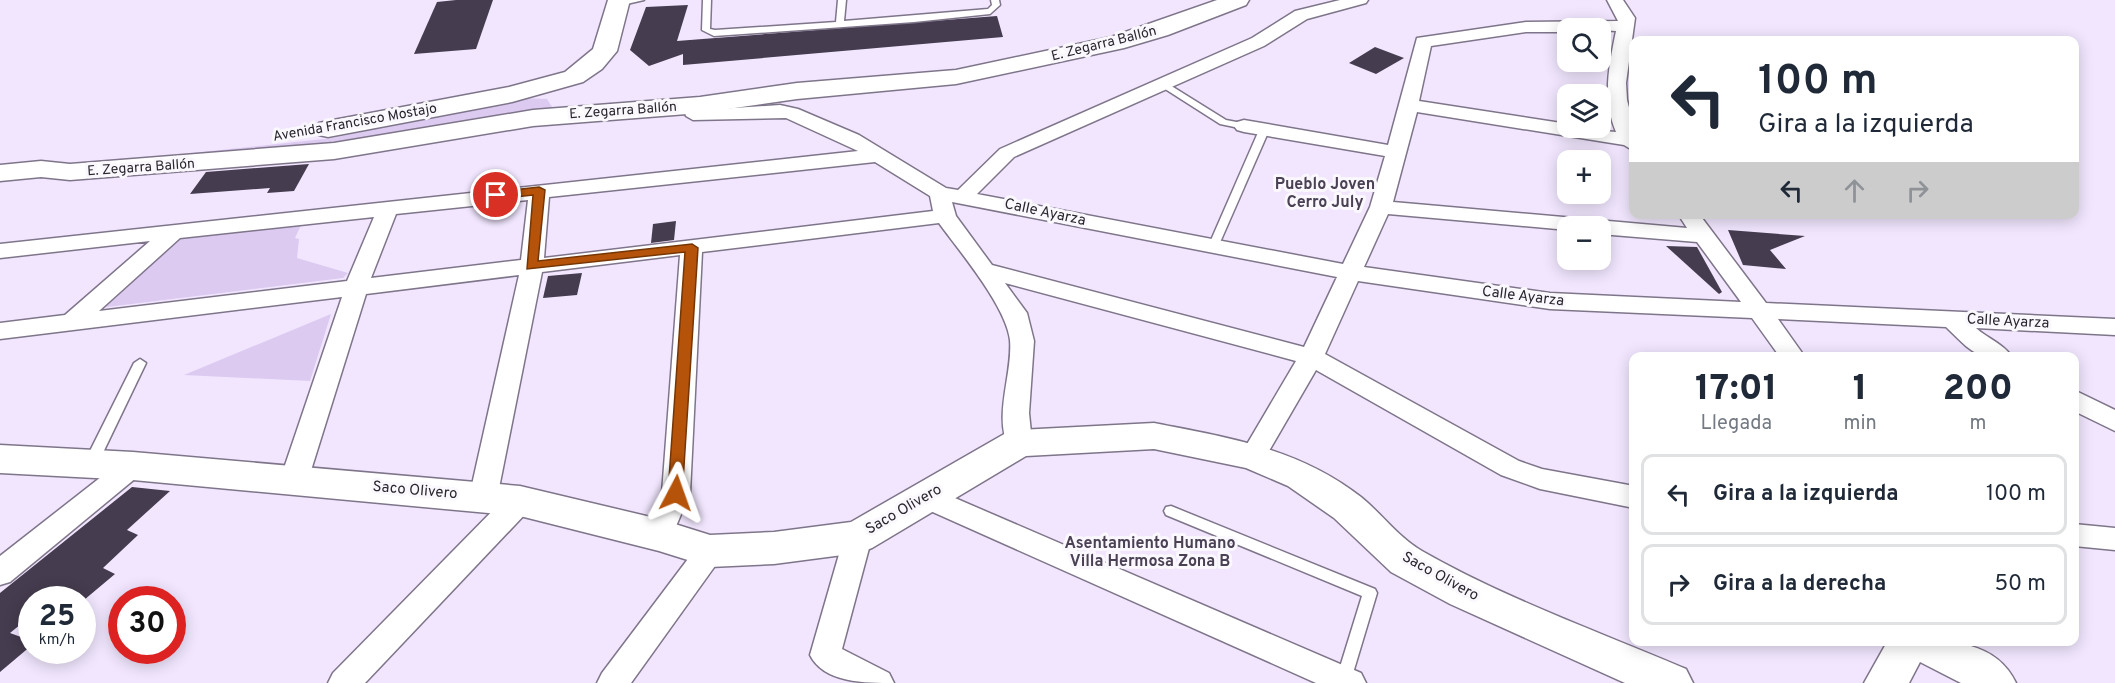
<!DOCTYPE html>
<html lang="es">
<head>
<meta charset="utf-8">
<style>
  body { margin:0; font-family:Overpass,sans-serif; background:#f2f2f3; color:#1f2937; height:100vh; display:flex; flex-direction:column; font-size:22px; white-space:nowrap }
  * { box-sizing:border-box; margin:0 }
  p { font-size:20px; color:#747a83 }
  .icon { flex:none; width:33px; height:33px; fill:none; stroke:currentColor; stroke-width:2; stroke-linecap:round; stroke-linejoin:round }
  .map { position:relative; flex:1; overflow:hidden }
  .sheet { position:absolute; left:1629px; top:352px; width:450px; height:294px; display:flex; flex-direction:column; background:#fff; border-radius:12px; box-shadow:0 3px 15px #0003 }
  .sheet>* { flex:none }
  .top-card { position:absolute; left:1629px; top:36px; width:450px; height:183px; border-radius:12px; box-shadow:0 3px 15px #0003; background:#fff; color:#1f2937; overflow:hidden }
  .tools { position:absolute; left:1557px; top:18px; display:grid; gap:12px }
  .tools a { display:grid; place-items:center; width:54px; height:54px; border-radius:12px; background:#fff; box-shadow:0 3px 15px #0003; font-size:30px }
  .speed { position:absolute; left:18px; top:586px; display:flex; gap:12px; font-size:30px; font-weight:700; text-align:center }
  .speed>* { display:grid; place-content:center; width:78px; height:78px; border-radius:50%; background:#fff; box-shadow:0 3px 15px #0003; line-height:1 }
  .speed small { font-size:15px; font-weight:400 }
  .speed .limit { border:9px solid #d22; background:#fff; color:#111 }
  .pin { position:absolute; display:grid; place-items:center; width:51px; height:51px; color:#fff; margin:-26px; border:3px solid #fff; border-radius:50%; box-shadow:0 2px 6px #0007 }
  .me { position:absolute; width:66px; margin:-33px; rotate:4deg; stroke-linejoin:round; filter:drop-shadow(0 0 4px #0008) }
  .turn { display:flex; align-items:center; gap:21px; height:126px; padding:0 30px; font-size:27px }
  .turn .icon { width:78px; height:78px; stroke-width:2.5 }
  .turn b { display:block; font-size:42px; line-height:51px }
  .lanes { display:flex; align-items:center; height:57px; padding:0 30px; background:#0003; justify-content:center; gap:30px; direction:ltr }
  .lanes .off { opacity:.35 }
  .eta { display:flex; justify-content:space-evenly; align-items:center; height:102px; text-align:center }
  .eta b { font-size:36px; font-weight:800; line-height:42px }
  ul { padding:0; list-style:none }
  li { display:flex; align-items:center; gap:18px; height:81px; margin:0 12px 9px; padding:0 18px; border:3px solid #e0e1e3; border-radius:12px }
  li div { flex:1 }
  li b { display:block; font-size:22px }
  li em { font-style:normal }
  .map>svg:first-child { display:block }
</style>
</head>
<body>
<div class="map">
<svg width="2115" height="683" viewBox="0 0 2115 683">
  <rect width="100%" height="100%" fill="#f1e6fe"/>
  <g fill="#dccaf1">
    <path d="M 519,98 L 547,99 L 554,110 L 327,148 L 155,157 L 333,138 Z"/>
    <path d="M 301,225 L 295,238 L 299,239 L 297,258 L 348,273 L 343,278 L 99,308 L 169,239 Z"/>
    <path d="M 331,314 L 310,381 L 184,375 Z"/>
  </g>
  <g fill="#453c4f">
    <path d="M 456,0 L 493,0 L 476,49 L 414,54 L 437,2 Z"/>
    <path d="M 688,5 L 677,41 L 997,16 L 1003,37 L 683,65 L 683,54 L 649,66 L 630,50 L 646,7 Z"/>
    <path d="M 1375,47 L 1404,58 L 1376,74 L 1349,63 Z"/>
    <path d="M 309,164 L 294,191 L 267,193 L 270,188 L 190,194 L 206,172 Z"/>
    <path d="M 676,221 L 674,240 L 651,243 L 653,224 Z"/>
    <path d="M 1728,230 L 1805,236 L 1770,250 L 1786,269 L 1743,265 Z"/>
    <path d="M 1666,246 L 1697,247 L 1722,292 L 1719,294 Z"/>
    <path d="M 582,273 L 577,295 L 543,298 L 548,276 Z"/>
    <path d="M 132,487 L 170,491 L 127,530 L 138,535 L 103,568 L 115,574 L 84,600 L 63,600 L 54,597 L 50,600 L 32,600 L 32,615 L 10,633 L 32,641 L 32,645 L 0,672 L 0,593 Z"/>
  </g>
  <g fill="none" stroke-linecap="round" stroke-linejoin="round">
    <defs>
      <g id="lane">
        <path d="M 626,0 L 644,0 L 618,6 L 614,4 Z"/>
        <path d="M 703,0 L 711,0 L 710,29 L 715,30 L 836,22 L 838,0 L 846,0 L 844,21 L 988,9 L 992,5 L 991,0 L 999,0 L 1000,5 L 990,14 L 914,22 L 714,36 L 702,30 Z"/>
        <path d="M 1165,82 L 1226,120 L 1247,124 L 1249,126 L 1244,129 L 1220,124 L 1162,87 L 1162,83 Z"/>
        <path d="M 1265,125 L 1270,128 L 1218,247 L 1213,250 L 1209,249 L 1208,247 L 1260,128 Z"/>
        <path d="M 140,359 L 146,363 L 98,463 L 96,467 L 86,467 L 84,463 L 134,363 Z"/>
        <path d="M 1171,506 L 1375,589 L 1377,593 L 1350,683 L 1338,683 L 1336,680 L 1362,596 L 1166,515 L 1164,511 L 1166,507 Z"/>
      </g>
      <g id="street">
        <path d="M 1340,0 L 1368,0 L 1366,3 L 1307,19 L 1264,46 L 1014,157 L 977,194 L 1343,264 L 1370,207 L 1385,156 L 1244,132 L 1237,130 L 1234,126 L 1237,122 L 1244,120 L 1388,145 L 1417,38 L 1526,22 L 1618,21 L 1607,0 L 1623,0 L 1635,18 L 1626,83 L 1627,100 L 1634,127 L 1634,151 L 1624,145 L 1417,112 L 1393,202 L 1687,228 L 1678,214 L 1699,214 L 1766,303 L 2115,319 L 2115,335 L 1976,328 C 1987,338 2005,345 2012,357 C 1973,357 1974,354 1946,327 L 1778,319 L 1805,357 L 1780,357 L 1752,318 L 1550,309 L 1358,281 L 1325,354 L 1519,461 L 1542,469 L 1634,486 L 1634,508 L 1540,489 L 1501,475 L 1316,370 L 1262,463 L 1253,466 L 1244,463 L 1240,456 L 1296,361 L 1005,283 L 1027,313 L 1034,341 L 1029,413 L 1032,443 L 1028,450 L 1019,453 L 1010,450 C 992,417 1013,375 1010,340 C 1006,306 960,252 939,223 L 702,252 L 690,493 L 669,543 L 659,546 L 649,543 L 645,535 L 662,493 L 680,255 L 542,272 L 497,498 L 493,506 L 483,509 L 473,506 L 469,498 L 519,275 L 366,294 L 308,480 L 304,487 L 294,490 L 284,487 L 280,480 L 342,297 L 0,339 L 0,323 L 65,315 L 150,241 L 0,258 L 0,244 L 858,151 L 786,118 L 693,120 L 686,116 L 683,105 L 692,99 L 699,101 L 703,110 L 780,105 L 798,109 L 859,135 L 946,188 L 958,190 L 1000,149 L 1252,38 L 1295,11 ZM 1568,28 L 1616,31 C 1609,65 1602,99 1616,132 L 1568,128 L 1568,124 L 1419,101 L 1431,46 L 1526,32 L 1568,32 ZM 875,162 L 930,196 L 933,211 L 544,258 L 549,197 ZM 528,200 L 521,260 L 371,278 L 396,214 ZM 952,202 L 1337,277 L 1304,347 L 992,265 L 956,216 ZM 1388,214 L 1568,230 L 1568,226 L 1600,226 L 1600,234 L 1697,242 L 1741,302 L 1550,293 L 1364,267 ZM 374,217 L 347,281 L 99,311 L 180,238 Z"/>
        <path d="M 2074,390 L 2115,410 L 2115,431 L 2074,411 Z"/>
        <path d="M 133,456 L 142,459 L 146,466 L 142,473 L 10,582 L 0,585 L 0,556 L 124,459 Z"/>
        <path d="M 927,486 L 1361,673 L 1366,683 L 1316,683 L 917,505 L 913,497 L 917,489 Z"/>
        <path d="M 520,490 L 530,493 L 534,501 L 530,509 L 365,683 L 328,683 L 333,673 L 510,493 Z"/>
        <path d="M 2074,524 L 2115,528 L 2115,550 L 2074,546 Z"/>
        <path d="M 858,526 L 868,529 L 872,537 L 842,649 L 889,673 L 894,683 C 865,683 824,683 810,655 L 844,537 L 848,529 Z"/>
        <path d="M 710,539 L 720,543 L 724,551 L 720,559 L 631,683 L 597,683 L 602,673 L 700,543 Z"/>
      </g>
      <g id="secondary">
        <path d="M 608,0 L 630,0 L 617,51 L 602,69 L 583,82 L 512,102 L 328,137 L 319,135 L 315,129 L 319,123 L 328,121 L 509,87 L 565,72 L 593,49 Z"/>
        <path d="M 1217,0 L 1249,0 L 1246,5 L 1168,35 L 1124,48 L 956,84 L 797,99 L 700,113 L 533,126 L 334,159 L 70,180 L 41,177 L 0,181 L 0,165 L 41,161 L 70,164 L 334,143 L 533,110 L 700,97 L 797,83 L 956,70 L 1111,37 Z"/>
        <path d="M 1154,423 C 1229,438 1298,448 1361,497 C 1381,513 1399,538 1422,551 C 1504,598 1599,632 1686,669 L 1693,683 L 1625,683 L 1450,604 L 1391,572 L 1334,518 L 1288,486 L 1246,468 L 1154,449 L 1026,456 L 872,548 L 858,553 L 774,564 L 710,567 L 659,551 L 520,516 L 133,480 L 0,473 L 0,445 L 133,452 L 520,486 L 659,519 L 710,535 L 774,532 L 851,522 L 1006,433 L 1019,430 Z"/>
        <path d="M 1887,642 C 1933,642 1992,633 2016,683 L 1961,683 L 1920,662 L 1909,683 L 1864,683 Z"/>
      </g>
    </defs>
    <use href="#lane" stroke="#7f758a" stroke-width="3"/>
    <use href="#street" stroke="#7f758a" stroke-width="3"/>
    <use href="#secondary" stroke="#7f758a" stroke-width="3"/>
    <use href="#lane" fill="#fff" fill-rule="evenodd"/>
    <use href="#street" fill="#fff" fill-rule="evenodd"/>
    <use href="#secondary" fill="#fff" fill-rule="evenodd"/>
  </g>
  <path fill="#b45309" stroke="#753606" stroke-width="1.5" d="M 539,187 L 545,190 L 538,261 L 692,244 L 698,248 L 682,497 L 676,499 L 668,493 L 685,252 L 527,269 L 533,195 L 496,199 L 490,195 L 496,192 Z"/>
  <g text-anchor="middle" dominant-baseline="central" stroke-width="6" stroke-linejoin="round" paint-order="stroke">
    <g font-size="14" fill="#2a262f" stroke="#faf8fc">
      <text transform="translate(1104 44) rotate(-14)">E. Zegarra Ballón</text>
      <text transform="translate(623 111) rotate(-4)">E. Zegarra Ballón</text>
      <text transform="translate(355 123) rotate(-10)">Avenida Francisco Mostajo</text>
      <text transform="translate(141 168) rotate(-4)">E. Zegarra Ballón</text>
    </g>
    <g font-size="15" fill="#2a262f" stroke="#faf8fc">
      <text transform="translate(1045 213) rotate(12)">Calle Ayarza</text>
      <text transform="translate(1523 297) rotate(7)">Calle Ayarza</text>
      <text transform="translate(2008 322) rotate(3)">Calle Ayarza</text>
      <text transform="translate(415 491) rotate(5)">Saco Olivero</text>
      <text transform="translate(904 510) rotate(-30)">Saco Olivero</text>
      <text transform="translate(1440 577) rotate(29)">Saco Olivero</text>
    </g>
    <g font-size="16" font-weight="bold" fill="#4a4154" stroke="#faf8fc">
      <text x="1325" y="185">Pueblo Joven<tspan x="1325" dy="18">Cerro July</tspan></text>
      <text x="1150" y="544">Asentamiento Humano<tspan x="1150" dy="18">Villa Hermosa Zona B</tspan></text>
    </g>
  </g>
</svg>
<div class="tools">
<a><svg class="icon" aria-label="search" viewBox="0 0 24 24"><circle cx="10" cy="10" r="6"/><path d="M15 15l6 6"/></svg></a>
<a><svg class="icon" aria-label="layers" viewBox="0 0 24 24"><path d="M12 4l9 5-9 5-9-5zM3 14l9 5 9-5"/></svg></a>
<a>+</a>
<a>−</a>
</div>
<div class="speed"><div>25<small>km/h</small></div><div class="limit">30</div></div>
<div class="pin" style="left:496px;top:195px;background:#d93025"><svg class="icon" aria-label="arrive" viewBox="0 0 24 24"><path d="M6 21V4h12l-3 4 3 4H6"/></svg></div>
<svg class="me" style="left:676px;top:493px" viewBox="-20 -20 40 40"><path d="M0-17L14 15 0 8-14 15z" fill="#b45309" stroke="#fff" stroke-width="4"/></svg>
<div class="top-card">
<div class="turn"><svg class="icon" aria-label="left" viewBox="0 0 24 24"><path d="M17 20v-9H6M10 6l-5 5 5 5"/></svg><div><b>100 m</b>Gira a la izquierda</div></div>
<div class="lanes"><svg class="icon" aria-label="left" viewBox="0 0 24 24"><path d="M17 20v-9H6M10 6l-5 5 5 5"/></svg><svg class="icon off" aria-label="ahead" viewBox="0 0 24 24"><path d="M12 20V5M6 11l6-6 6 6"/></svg><svg class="icon off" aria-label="right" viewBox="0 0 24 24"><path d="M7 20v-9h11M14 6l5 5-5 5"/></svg></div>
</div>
<section class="sheet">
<div class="eta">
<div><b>17:01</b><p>Llegada</p></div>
<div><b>1</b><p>min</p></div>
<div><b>200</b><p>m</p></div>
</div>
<ul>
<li><svg class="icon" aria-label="left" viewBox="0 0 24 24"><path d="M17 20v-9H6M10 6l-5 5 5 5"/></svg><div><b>Gira a la izquierda</b></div><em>100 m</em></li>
<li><svg class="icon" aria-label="right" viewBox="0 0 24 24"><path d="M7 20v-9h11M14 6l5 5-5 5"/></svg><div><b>Gira a la derecha</b></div><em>50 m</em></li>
</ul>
</section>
</div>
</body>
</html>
